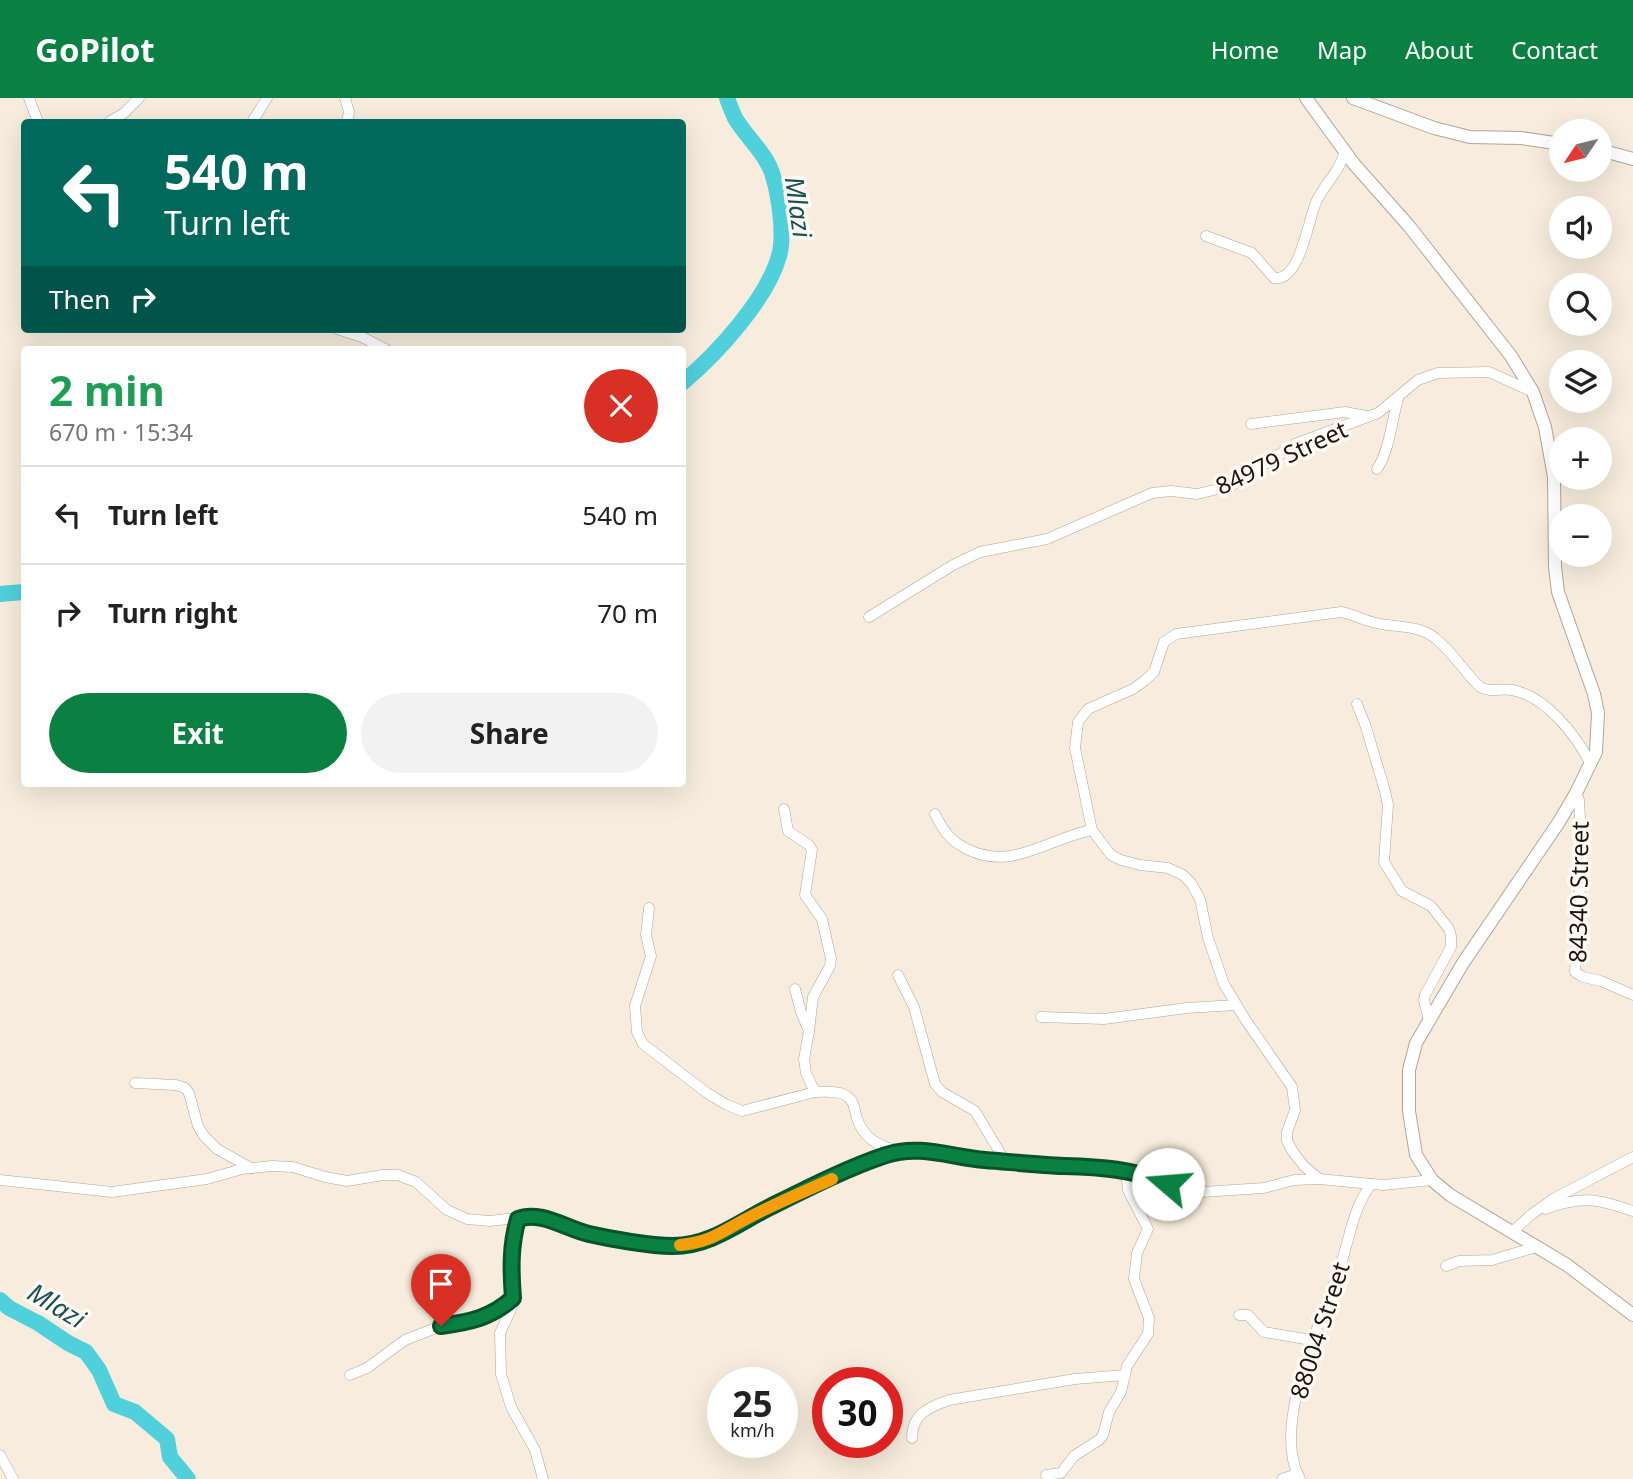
<!DOCTYPE html>
<html lang="en">
<head>
<meta charset="utf-8">
<style>
  body { margin:0; font-family:"Noto Sans",sans-serif; background:#f2f2f2; color:#222; height:100vh; display:flex; flex-direction:column; font-size:26px; white-space:nowrap }
  * { box-sizing:border-box; margin:0 }
  p { font-size:23px; color:#767676 }
  .icon { flex:none; width:38px; height:38px; fill:none; stroke:currentColor; stroke-width:2; stroke-linecap:round; stroke-linejoin:round }
  .map { position:relative; flex:1; overflow:hidden }
  .side { position:absolute; left:21px; top:248px; width:665px; height:441px; display:flex; flex-direction:column; background:#fff; border-radius:7px; box-shadow:0 7px 28px #0002 }
  .side>* { flex:none }
  .hud { position:absolute; left:21px; top:21px; width:665px; height:214px; border-radius:7px; box-shadow:0 7px 28px #0002; background:#00695c; color:#fff; overflow:hidden }
  .needle { width:46px; rotate:235deg }
  .fabs { position:absolute; left:1549px; top:21px; display:grid; gap:14px }
  .fabs a { display:grid; place-items:center; width:63px; height:63px; border-radius:50%; background:#fff; box-shadow:0 7px 28px #0002; font-size:35px }
  .speed { position:absolute; left:707px; top:1269px; display:flex; gap:14px; font-size:35px; font-weight:700; text-align:center }
  .speed>* { display:grid; place-content:center; width:91px; height:91px; border-radius:50%; background:#fff; box-shadow:0 7px 28px #0002; line-height:1 }
  .speed small { font-size:18px; font-weight:400 }
  .speed .limit { border:10px solid #d22; background:#fff; color:#111 }
  .pin { position:absolute; display:grid; place-items:center; width:60px; height:60px; color:#fff; margin:-72px -30px; border-radius:50% 50% 50% 0; rotate:-45deg; box-shadow:0 0 7px #0007 }
  .pin .icon { rotate:45deg }
  .me { position:absolute; width:77px; margin:-38px; rotate:288deg; stroke-linejoin:round; filter:drop-shadow(0 0 5px #0008) }
  .turn { display:flex; align-items:center; gap:24px; height:147px; padding:0 28px; font-size:32px }
  .turn .icon { width:91px; height:91px; stroke-width:2.5 }
  .turn b { display:block; font-size:49px; line-height:60px }
  .then { display:flex; align-items:center; height:66px; padding:0 28px; background:#0003; gap:14px; font-size:26px }
  .round { display:grid; place-items:center; flex:none; width:74px; height:74px; border-radius:37px; background:#f2f2f2 }
  .headline { display:flex; align-items:center; justify-content:space-between; height:119px; padding:0 28px }
  h1 { font-size:42px; font-weight:700; line-height:52px; color:#1e9e55 }
  .button { display:flex; gap:14px; margin-top:auto; padding:14px 28px }
  .button a { flex:1; height:80px; border-radius:42px; background:#0b8043; color:#fff; font-size:28px; font-weight:700; line-height:80px; text-align:center }
  .button a+a { background:#f2f2f2; color:#222 }
  ul { padding:0; list-style:none }
  li { display:flex; align-items:center; gap:21px; height:98px; padding:0 28px; border-top:2px solid #e0e0e0 }
  li div { flex:1 }
  li b { display:block; font-size:26px }
  li em { font-style:normal }
  header { display:flex; align-items:center; gap:42px; box-sizing:border-box; height:98px; padding:0 35px; background:#0b8043; color:#fff }
  header strong { font-size:33px }
  nav { display:flex; gap:38px; margin-inline-start:auto; font-size:24px }
  .map>svg:first-child { display:block }
</style>
</head>
<body>
<header>
<strong>GoPilot</strong>
<nav><a>Home</a><a>Map</a><a>About</a><a>Contact</a></nav>
</header>
<div class="map">
<svg width="1633" height="1381" viewBox="0 0 1633 1381">
  <rect width="100%" height="100%" fill="#f7ecdd"/>
  <g fill="none" stroke-linecap="round" stroke-linejoin="round">
    <g stroke="#50d0db" stroke-width="16">
      <path d="M 682,285 C 717,256 767,201 779,158 C 785,138 779,98 773,78 C 767,56 746,39 735,20 C 732,13 729,6 727,0"/>
      <path d="M 0,496 L 24,494"/>
      <path d="M 0,1202 L 9,1210 L 38,1225 L 68,1245 L 86,1254 L 99,1272 L 114,1306 L 135,1314 L 167,1341 L 170,1359 L 188,1381"/>
    </g>
    <defs>
      <g id="minor">
        <path d="M 29,0 L 38,24"/>
        <path d="M 345,0 L 349,14 L 347,24"/>
        <path d="M 109,24 L 124,15 L 139,0"/>
        <path d="M 252,24 L 267,0"/>
        <path d="M 1206,138 L 1252,155 L 1274,180 C 1301,184 1308,120 1317,102 C 1326,84 1340,73 1345,53"/>
        <path d="M 337,231 L 362,239 L 387,252"/>
        <path d="M 1251,326 L 1345,314 L 1366,318"/>
        <path d="M 1377,371 C 1389,354 1392,322 1398,301"/>
        <path d="M 869,519 L 953,467 L 980,454 L 1047,441 L 1152,395 L 1171,393 L 1197,396 L 1231,388 L 1295,346 L 1378,315 L 1418,282 L 1438,275 L 1489,274 L 1533,294"/>
        <path d="M 1357,606 L 1366,629 L 1385,693 L 1388,707 L 1384,764 L 1402,793 L 1431,808 L 1449,831 L 1451,838 L 1451,849 L 1425,897 L 1424,902 L 1429,923"/>
        <path d="M 1576,695 L 1579,702 L 1582,759 L 1575,874 L 1583,879 L 1601,883 L 1633,897"/>
        <path d="M 784,711 L 788,733 L 809,747 L 812,752 L 805,797 L 822,821 L 831,861 L 830,868 L 813,899 L 809,933"/>
        <path d="M 935,716 C 943,732 950,743 967,751 C 1012,774 1049,740 1092,732"/>
        <path d="M 649,810 L 646,837 L 651,858 L 635,908 L 637,934 L 643,946 L 707,995 L 727,1007 L 742,1013 L 815,994"/>
        <path d="M 898,877 L 914,909 L 935,986 L 942,994 L 975,1013 L 1005,1063"/>
        <path d="M 795,891 L 801,914 L 809,933 L 804,961 L 806,975 L 815,994 C 826,994 840,992 848,999 C 855,1004 854,1012 857,1020 C 863,1040 878,1049 899,1052"/>
        <path d="M 1041,919 L 1104,921 L 1187,910 L 1236,907"/>
        <path d="M 135,985 L 176,987 L 185,990 L 189,995 L 198,1028 L 204,1038 L 217,1051 L 251,1070"/>
        <path d="M 1319,1081 L 1304,1068 L 1293,1054 L 1287,1043 L 1287,1034 L 1295,1012 L 1292,989 L 1245,921 L 1224,886 L 1208,840 L 1200,801 L 1191,785 L 1183,777 L 1168,770 L 1140,767 L 1121,762 L 1111,757 L 1092,732 L 1075,650 L 1078,624 L 1088,611 L 1133,591 L 1144,583 L 1154,574 L 1164,544 L 1176,536 L 1341,514 C 1352,516 1361,521 1372,524 C 1392,530 1418,526 1435,540 C 1453,554 1464,574 1480,589 C 1490,595 1501,590 1512,592 C 1546,598 1577,638 1591,667"/>
        <path d="M 0,1082 L 112,1094 L 207,1081 L 242,1071 L 272,1068 L 293,1069 L 325,1079 L 347,1083 L 383,1077 L 398,1077 L 416,1084 L 447,1112 L 467,1121 L 490,1123 L 524,1119 L 538,1119 L 589,1136 L 672,1148 L 706,1143 L 720,1137 L 771,1108 L 885,1057 L 917,1052 L 981,1062 L 1104,1069 L 1158,1082 L 1191,1094 L 1202,1094 L 1264,1090 L 1294,1082 L 1319,1081 L 1383,1087 L 1432,1082"/>
        <path d="M 1545,1111 C 1582,1097 1598,1101 1633,1113"/>
        <path d="M 518,1121 L 511,1155 L 513,1207 L 500,1235 L 501,1276 L 511,1309 L 535,1352 L 543,1381"/>
        <path d="M 1512,1134 L 1532,1116 L 1553,1101 L 1633,1059"/>
        <path d="M 1446,1168 L 1459,1163 L 1492,1162 L 1536,1149"/>
        <path d="M 1239,1217 L 1248,1217 L 1264,1234 L 1311,1242"/>
        <path d="M 350,1277 L 367,1270 L 405,1242 L 441,1228 L 468,1224 L 495,1215 L 513,1200"/>
        <path d="M 912,1340 C 912,1316 929,1309 949,1302 L 1075,1281 L 1125,1277"/>
        <path d="M 0,1357 L 13,1381"/>
        <path d="M 1046,1377 L 1061,1375 L 1074,1358 L 1099,1342 L 1103,1337 L 1109,1314 L 1121,1294 L 1127,1268 L 1148,1236 L 1149,1220 L 1134,1181 L 1137,1155 L 1148,1131 L 1128,1092 L 1126,1073"/>
        <path d="M 1282,1381 L 1297,1376"/>
        <path d="M 1300,1381 C 1270,1327 1323,1220 1341,1166 C 1350,1138 1353,1111 1371,1086"/>
      </g>
      <g id="tertiary">
        <path d="M 1306,0 L 1354,66 L 1409,128 L 1511,258 L 1533,294 L 1545,329 L 1554,379 L 1555,469 L 1558,494 L 1594,596 L 1598,615 L 1596,654 L 1576,695 L 1559,724 L 1463,865 L 1416,945 L 1409,972 L 1409,1013 L 1416,1057 L 1432,1082 L 1450,1097 L 1567,1167 L 1633,1217"/>
        <path d="M 1353,0 L 1434,30 L 1470,39 L 1521,40 L 1561,46"/>
        <path d="M 1600,52 L 1633,61"/>
      </g>
    </defs>
    <use href="#minor" stroke="#b0a597" stroke-width="11"/>
    <use href="#tertiary" stroke="#b0a597" stroke-width="14"/>
    <use href="#minor" stroke="#fff" stroke-width="10"/>
    <use href="#tertiary" stroke="#fff" stroke-width="12"/>
  </g>
  <g fill="none" stroke-linecap="round" stroke-linejoin="round">
    <defs>
      <path id="route" d="M 441,1228 C 470,1224 491,1220 513,1200 C 511,1173 510,1148 518,1121 C 540,1112 567,1131 589,1136 C 611,1141 650,1148 673,1148 C 710,1148 738,1125 770,1109 C 806,1091 847,1070 886,1057 C 919,1046 951,1059 985,1062 C 1011,1064 1038,1067 1064,1068 C 1100,1069 1134,1071 1168,1086"/>
    </defs>
    <use href="#route" stroke="#07532c" stroke-width="18"/>
    <use href="#route" stroke="#0b8043" stroke-width="12"/>
    <path stroke="#f59e0b" stroke-width="12" d="M 680,1147 C 711,1144 719,1135 746,1121 C 774,1106 803,1094 832,1081"/>
  </g>
  <g text-anchor="middle" dominant-baseline="central" stroke-width="7" stroke-linejoin="round" paint-order="stroke">
    <g font-size="24" fill="#1a1611" stroke="#fffaf4">
      <text transform="translate(1281 359) rotate(-25)">84979 Street</text>
      <text transform="translate(1578 794) rotate(-89)">84340 Street</text>
      <text transform="translate(1319 1232) rotate(-72)">88004 Street</text>
    </g>
    <g font-size="26" font-style="italic" fill="#195054" stroke="#fffaf4">
      <text transform="translate(799 109) rotate(82)">Mlazi</text>
      <text transform="translate(57 1207) rotate(31)">Mlazi</text>
    </g>
  </g>
</svg>
<div class="fabs">
<a><svg class="needle" viewBox="-14 -14 28 28"><path d="M0-13l5 13h-10z" fill="#e53935"/><path d="M0 13l5-13h-10z" fill="#767676"/></svg></a>
<a><svg class="icon" aria-label="sound" viewBox="0 0 24 24"><path d="M4 9h4l5-4v14l-5-4H4zM17 9q2 3 0 6"/></svg></a>
<a><svg class="icon" aria-label="search" viewBox="0 0 24 24"><circle cx="10" cy="10" r="6"/><path d="M15 15l6 6"/></svg></a>
<a><svg class="icon" aria-label="layers" viewBox="0 0 24 24"><path d="M12 4l9 5-9 5-9-5zM3 14l9 5 9-5"/></svg></a>
<a>+</a>
<a>−</a>
</div>
<div class="speed"><div>25<small>km/h</small></div><div class="limit">30</div></div>
<div class="pin" style="left:441px;top:1228px;background:#d93025"><svg class="icon" aria-label="arrive" viewBox="0 0 24 24"><path d="M6 21V4h12l-3 4 3 4H6"/></svg></div>
<svg class="me" style="left:1168px;top:1086px" viewBox="-20 -20 40 40"><circle r="19" fill="#fff"/><path d="M0-13L10 11 0 6-10 11z" fill="#0b8043"/></svg>
<div class="hud">
<div class="turn"><svg class="icon" aria-label="left" viewBox="0 0 24 24"><path d="M17 20v-9H6M10 6l-5 5 5 5"/></svg><div><b>540 m</b>Turn left</div></div>
<div class="then">Then<svg class="icon" aria-label="right" viewBox="0 0 24 24"><path d="M7 20v-9h11M14 6l5 5-5 5"/></svg></div>
</div>
<section class="side">
<div class="headline"><div><h1>2 min</h1><p>670 m · 15:34</p></div><a class="round" style="background:#d93025;color:#fff"><svg class="icon" aria-label="close" viewBox="0 0 24 24"><path d="M6 6l12 12M18 6L6 18"/></svg></a></div>
<ul>
<li><svg class="icon" aria-label="left" viewBox="0 0 24 24"><path d="M17 20v-9H6M10 6l-5 5 5 5"/></svg><div><b>Turn left</b></div><em>540 m</em></li>
<li><svg class="icon" aria-label="right" viewBox="0 0 24 24"><path d="M7 20v-9h11M14 6l5 5-5 5"/></svg><div><b>Turn right</b></div><em>70 m</em></li>
</ul>
<div class="button"><a>Exit</a><a>Share</a></div>
</section>
</div>
</body>
</html>
